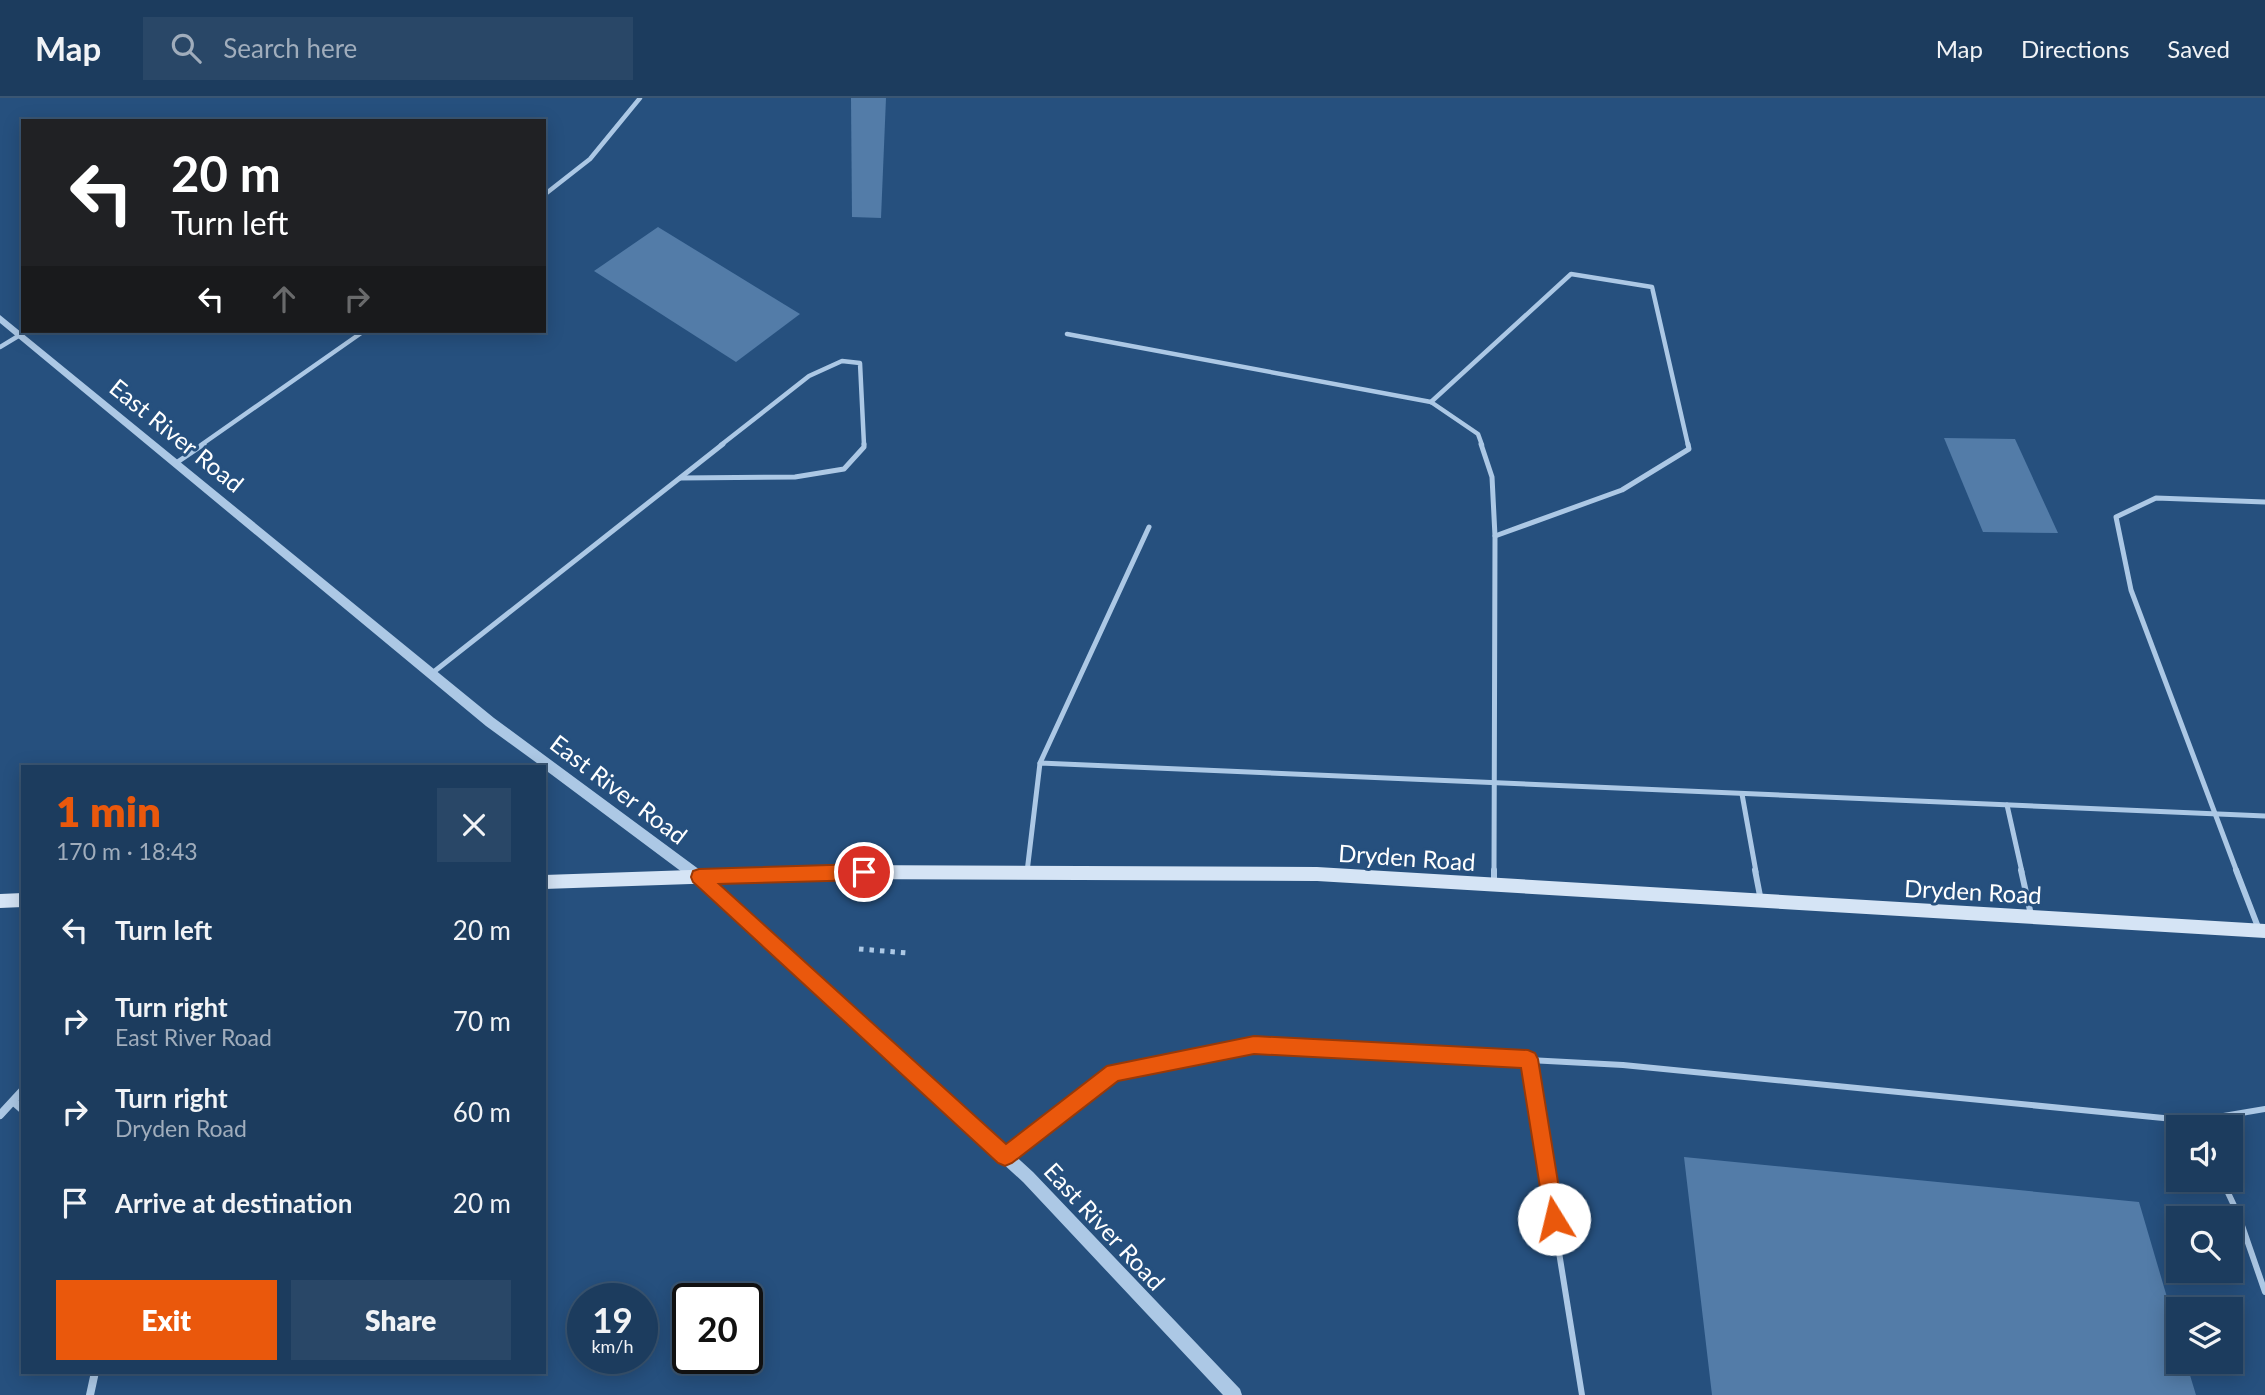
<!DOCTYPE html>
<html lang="en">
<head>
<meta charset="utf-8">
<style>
  body { margin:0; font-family:Lato,sans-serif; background:#294767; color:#f1f3f6; height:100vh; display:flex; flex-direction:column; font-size:26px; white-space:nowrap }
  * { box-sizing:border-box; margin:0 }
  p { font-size:23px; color:#a0adbc }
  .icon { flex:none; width:38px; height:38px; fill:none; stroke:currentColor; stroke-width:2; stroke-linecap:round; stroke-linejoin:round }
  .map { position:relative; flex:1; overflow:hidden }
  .sheet { position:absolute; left:21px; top:667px; width:525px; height:609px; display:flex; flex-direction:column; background:#1c3c5e; border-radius:0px; box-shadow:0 4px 18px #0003,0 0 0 2px #3a5673 }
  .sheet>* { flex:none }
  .top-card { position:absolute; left:21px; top:21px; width:525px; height:214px; border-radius:0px; box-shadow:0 4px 18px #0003,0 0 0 2px #3a5673; background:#202124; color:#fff; overflow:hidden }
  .controls { position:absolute; left:2166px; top:1017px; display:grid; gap:14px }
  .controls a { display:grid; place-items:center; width:77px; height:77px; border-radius:0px; background:#1c3c5e; box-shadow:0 4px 18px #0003,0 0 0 2px #3a5673; font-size:35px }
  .speed { position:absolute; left:567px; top:1185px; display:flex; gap:14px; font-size:35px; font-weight:700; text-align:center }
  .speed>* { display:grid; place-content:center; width:91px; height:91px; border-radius:50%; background:#1c3c5e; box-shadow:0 4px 18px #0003,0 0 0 2px #3a5673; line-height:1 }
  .speed small { font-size:18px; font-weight:400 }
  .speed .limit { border:4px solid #111; border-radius:10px; background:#fff; color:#111 }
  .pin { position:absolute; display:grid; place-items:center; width:60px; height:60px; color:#fff; margin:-30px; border:4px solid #fff; border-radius:50%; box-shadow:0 2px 7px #0007 }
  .me { position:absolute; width:77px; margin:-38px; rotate:351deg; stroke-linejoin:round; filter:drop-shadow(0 0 5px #0008) }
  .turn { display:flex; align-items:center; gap:24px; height:147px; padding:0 35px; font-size:32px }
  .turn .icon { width:91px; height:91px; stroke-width:2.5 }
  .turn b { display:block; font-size:49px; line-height:60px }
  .lanes { display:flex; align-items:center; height:66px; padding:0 35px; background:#0003; justify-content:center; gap:35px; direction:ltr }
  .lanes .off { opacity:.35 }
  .round { display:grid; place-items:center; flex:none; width:74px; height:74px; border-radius:0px; background:#294767 }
  .headline { display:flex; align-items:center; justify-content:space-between; height:119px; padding:0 35px }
  h1 { font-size:42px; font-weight:800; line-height:52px; color:#ea580c }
  .button { display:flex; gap:14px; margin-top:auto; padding:14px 35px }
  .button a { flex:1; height:80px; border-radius:0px; background:#ea580c; color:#fff; font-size:28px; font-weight:800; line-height:80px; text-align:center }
  .button a+a { background:#294767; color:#f1f3f6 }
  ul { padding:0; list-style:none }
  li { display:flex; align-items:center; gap:21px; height:91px; padding:0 35px }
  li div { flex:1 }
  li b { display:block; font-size:26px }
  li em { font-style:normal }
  header { display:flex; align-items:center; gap:42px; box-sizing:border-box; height:98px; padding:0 35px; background:#1c3c5e; border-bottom:2px solid #3a5673 }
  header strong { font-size:33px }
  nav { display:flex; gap:38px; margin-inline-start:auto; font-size:24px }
  .search { width:490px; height:63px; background:#294767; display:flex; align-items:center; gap:18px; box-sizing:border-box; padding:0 24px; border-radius:0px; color:#a0adbc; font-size:26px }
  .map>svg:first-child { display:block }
</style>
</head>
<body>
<header>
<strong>Map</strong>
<div class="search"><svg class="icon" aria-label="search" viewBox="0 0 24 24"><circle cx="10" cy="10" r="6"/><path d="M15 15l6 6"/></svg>Search here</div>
<nav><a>Map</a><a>Directions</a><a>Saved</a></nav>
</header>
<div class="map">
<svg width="2265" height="1297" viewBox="0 0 2265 1297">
  <rect width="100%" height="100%" fill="#26507e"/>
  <g fill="#537ca8">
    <path d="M 851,0 L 886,0 L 881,120 L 852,119 Z"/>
    <path d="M 658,129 L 800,216 L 736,264 L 594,173 Z"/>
    <path d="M 1944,340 L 2015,341 L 2058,435 L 1983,434 Z"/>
    <path d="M 1684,1059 L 2139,1104 L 2179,1240 L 2179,1264 L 2186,1264 L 2196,1297 L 1712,1297 Z"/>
  </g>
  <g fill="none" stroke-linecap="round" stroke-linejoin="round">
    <path stroke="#acc8e5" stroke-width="5" stroke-dasharray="4.5 6" stroke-linecap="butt" d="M 859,851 L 908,855"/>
    <g stroke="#acc8e5" stroke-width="4.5">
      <path d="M 544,97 L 590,61 L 640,0"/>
      <path d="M 1067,236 L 1431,304 L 1478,336 L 1482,347"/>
      <path d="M 0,249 L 20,237"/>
      <path d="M 1431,304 L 1571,176 L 1652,189 L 1688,347"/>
      <path d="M 201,347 L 364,233"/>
      <path d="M 721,347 L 809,278 L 842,263 L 860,265 L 864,347"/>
    </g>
    <g stroke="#acc8e5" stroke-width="5">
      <path d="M 1481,346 L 1492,379 L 1495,438 L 1494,774"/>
      <path d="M 176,365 L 204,346"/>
      <path d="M 680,380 L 795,379 L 844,371 L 864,349 L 864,346"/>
      <path d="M 1495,438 L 1622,392 L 1689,351 L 1688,346"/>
      <path d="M 431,576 L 723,346"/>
      <path d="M 1040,665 L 1149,429"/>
      <path d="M 1742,696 L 1756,774"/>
      <path d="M 2007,707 L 2022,774"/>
      <path d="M 1027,774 L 1040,665 L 2265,718"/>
      <path d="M 2237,774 L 2131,492 L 2116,419 L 2156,400 L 2265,404"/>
    </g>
    <g stroke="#acc8e5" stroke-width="6">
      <path d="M 1755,772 L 1761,803"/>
      <path d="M 2021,772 L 2031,817"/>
      <path d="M 2236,772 L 2258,829"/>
      <path d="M 1027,775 L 1027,772"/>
      <path d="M 1494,785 L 1494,772"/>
      <path d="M 1528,962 L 1582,1297"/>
      <path d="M 2194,1023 L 2265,1011"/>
      <path d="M 1005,1058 L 1114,974 L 1254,947 L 1623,967 L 2194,1023 L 2197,1029"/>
      <path d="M 2222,1082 L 2238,1116 L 2265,1194"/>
    </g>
    <g stroke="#acc8e5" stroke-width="8">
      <path d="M 14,1004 L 23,1012"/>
      <path d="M 0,1017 L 23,992"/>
      <path d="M 90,1297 L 95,1274"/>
    </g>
    <path fill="#acc8e5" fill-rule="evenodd" d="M 0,217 L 494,620 L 704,775 L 1033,1074 L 1240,1291 L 1242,1297 L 1223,1297 L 1023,1084 L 694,783 L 544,671 L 544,668 L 541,668 L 486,628 L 0,225 Z"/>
    <g fill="#d5e4f5" fill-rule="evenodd">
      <path d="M 837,767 L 1317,769 L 2265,826 L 2265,840 L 1317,783 L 837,781 L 544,791 L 544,777 Z"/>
      <path d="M 23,795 L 23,809 L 0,810 L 0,796 Z"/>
    </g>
  </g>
  <path fill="#ea580c" stroke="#983908" stroke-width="2" d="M 864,766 L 870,769 L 873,774 L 870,779 L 864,782 L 719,786 L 1006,1046 L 1107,968 L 1254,938 L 1528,952 L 1535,955 L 1538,961 L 1564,1121 L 1561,1128 L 1554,1131 L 1547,1128 L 1545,1121 L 1521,970 L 1254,956 L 1118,983 L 1012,1065 L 1005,1068 L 998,1065 L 693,784 L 691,779 L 693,773 L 699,771 Z"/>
  <g text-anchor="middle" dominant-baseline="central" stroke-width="6" stroke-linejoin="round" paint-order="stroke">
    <g font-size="24" fill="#fff" stroke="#26507e">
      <text transform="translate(177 337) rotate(39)">East River Road</text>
      <text transform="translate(619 691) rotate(37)">East River Road</text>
      <text transform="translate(1407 759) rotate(4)">Dryden Road</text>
      <text transform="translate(1973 793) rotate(3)">Dryden Road</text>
      <text transform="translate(1105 1128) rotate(47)">East River Road</text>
    </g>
  </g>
</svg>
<div class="controls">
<a><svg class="icon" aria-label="sound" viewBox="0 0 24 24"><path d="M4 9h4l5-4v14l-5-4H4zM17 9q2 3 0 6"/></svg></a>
<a><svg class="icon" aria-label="search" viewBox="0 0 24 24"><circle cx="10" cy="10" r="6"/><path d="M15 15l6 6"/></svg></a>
<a><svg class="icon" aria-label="layers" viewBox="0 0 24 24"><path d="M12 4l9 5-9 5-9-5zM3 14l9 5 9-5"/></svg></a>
</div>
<div class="speed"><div>19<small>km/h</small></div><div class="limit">20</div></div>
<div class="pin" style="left:864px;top:774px;background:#d93025"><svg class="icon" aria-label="arrive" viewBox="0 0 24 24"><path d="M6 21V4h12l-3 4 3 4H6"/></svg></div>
<svg class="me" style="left:1554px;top:1121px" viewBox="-20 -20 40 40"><circle r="19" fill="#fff"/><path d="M0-13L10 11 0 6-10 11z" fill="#ea580c"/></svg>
<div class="top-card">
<div class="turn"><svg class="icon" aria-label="left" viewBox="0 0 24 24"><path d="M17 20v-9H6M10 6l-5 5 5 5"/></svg><div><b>20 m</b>Turn left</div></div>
<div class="lanes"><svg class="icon" aria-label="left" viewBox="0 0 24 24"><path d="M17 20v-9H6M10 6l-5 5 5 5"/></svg><svg class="icon off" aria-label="ahead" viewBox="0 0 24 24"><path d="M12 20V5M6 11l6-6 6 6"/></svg><svg class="icon off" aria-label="right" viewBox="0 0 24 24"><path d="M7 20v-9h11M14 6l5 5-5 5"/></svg></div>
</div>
<section class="sheet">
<div class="headline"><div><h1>1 min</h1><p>170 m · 18:43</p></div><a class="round"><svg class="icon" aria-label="close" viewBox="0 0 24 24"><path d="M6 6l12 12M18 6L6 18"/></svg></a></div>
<ul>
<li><svg class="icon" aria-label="left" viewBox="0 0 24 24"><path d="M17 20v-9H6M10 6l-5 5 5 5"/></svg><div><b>Turn left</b></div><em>20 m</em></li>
<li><svg class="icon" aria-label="right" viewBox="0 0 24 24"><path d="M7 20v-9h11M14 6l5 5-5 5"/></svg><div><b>Turn right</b><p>East River Road</p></div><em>70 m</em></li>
<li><svg class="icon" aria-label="right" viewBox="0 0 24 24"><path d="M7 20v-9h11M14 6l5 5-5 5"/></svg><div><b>Turn right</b><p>Dryden Road</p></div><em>60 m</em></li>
<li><svg class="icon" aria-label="arrive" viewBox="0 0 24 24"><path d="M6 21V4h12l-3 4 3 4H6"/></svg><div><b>Arrive at destination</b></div><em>20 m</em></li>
</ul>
<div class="button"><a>Exit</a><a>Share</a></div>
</section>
</div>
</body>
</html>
